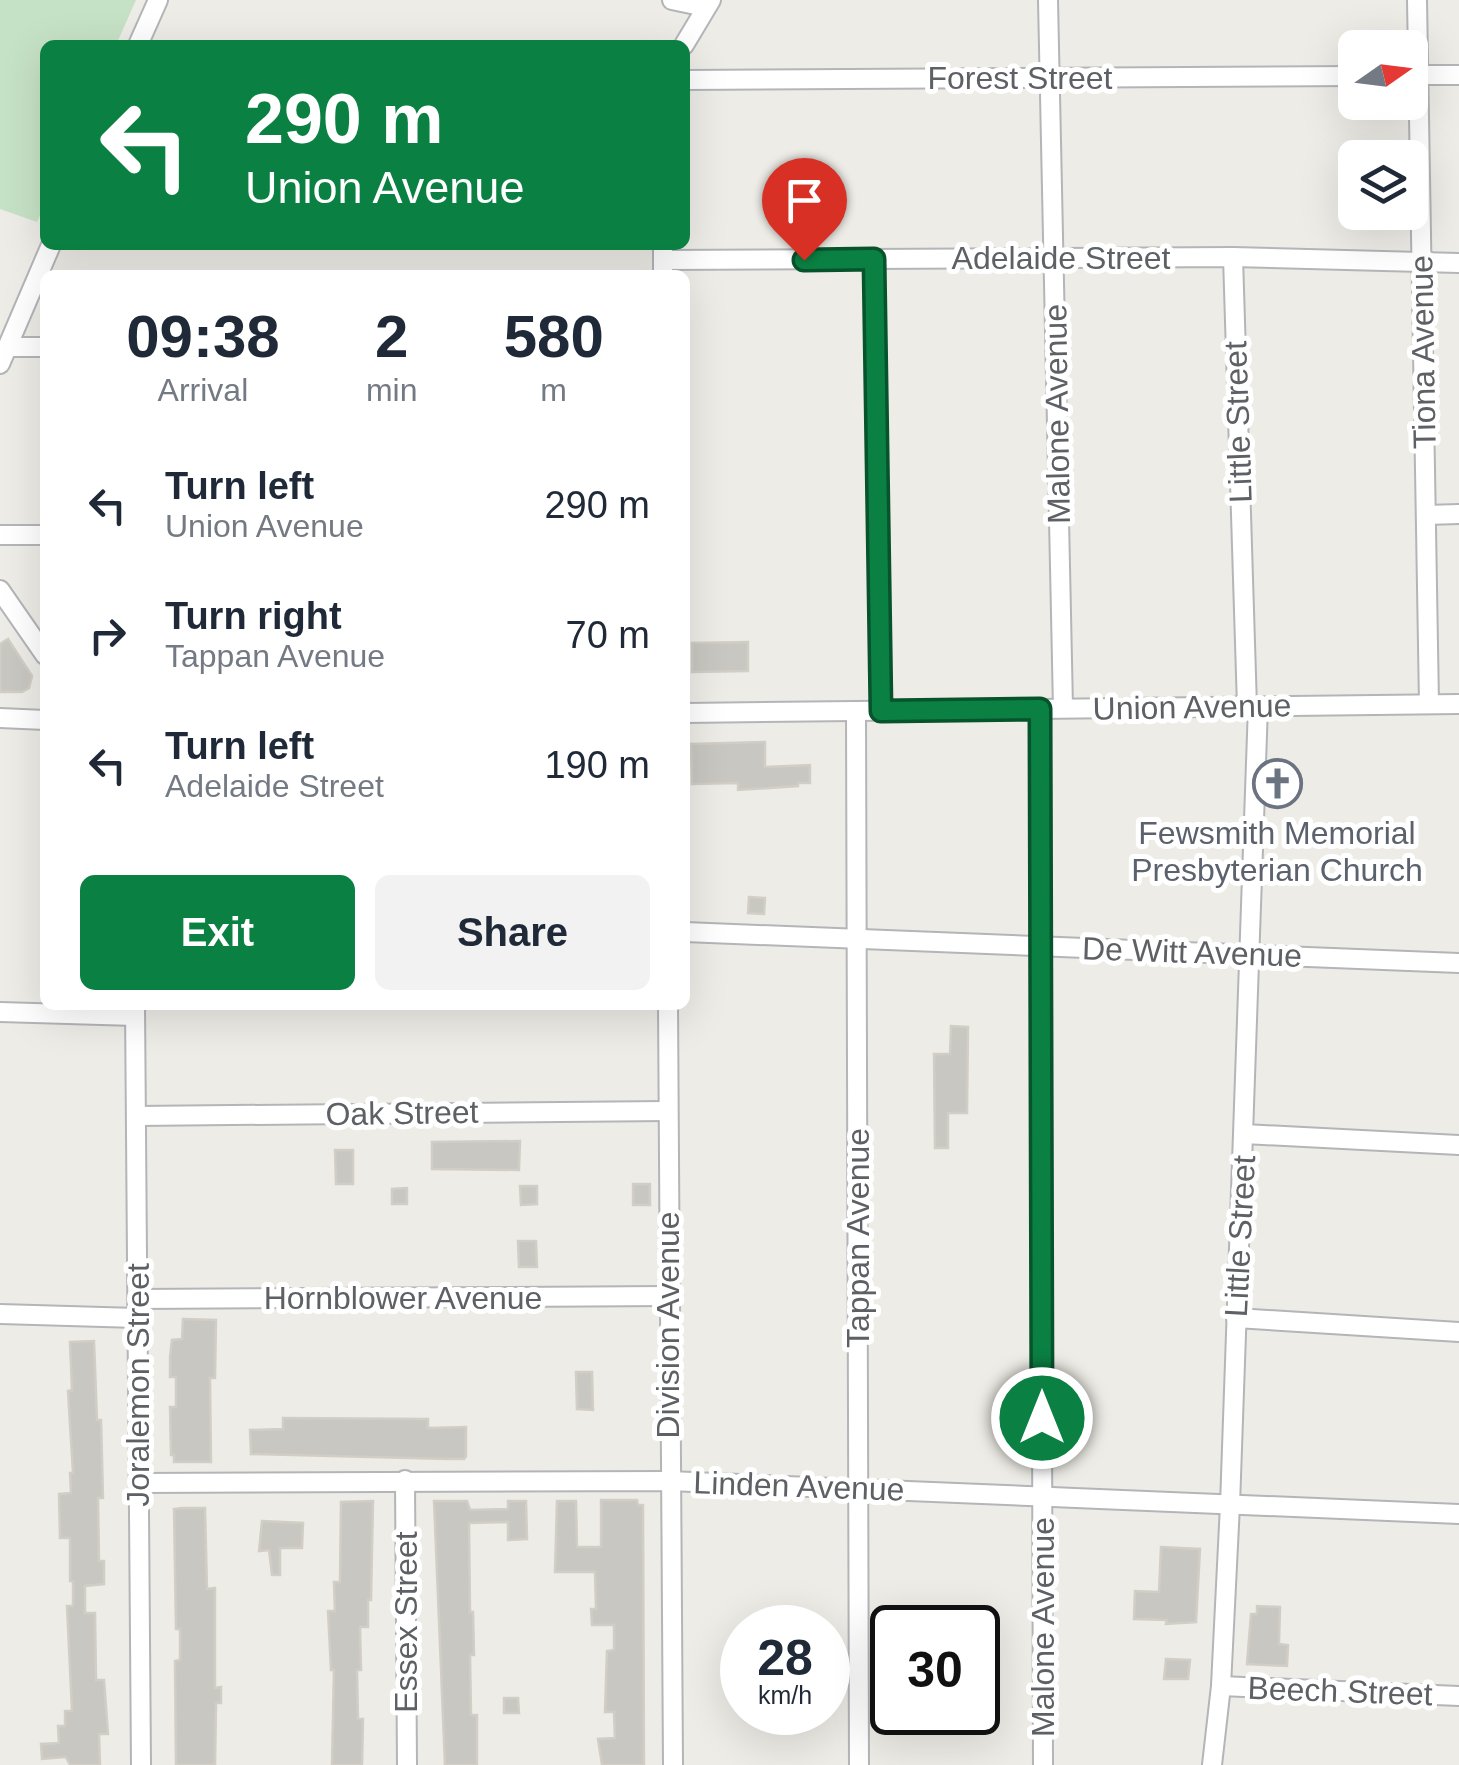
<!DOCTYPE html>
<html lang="en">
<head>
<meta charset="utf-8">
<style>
  body { margin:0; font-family:Helvetica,sans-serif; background:#f2f2f3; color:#1f2937; height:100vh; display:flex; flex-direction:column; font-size:38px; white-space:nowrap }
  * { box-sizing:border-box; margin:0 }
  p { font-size:32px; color:#747a83 }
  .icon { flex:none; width:55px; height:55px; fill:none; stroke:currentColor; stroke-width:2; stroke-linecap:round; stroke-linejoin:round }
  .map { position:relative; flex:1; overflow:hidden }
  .side { position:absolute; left:40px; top:270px; width:650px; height:740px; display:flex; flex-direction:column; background:#fff; border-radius:15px; box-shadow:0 10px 40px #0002 }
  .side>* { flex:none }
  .banner { position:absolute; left:40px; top:40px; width:650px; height:210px; border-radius:15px; box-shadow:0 10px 40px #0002; background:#0b8043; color:#fff; overflow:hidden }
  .needle { width:65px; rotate:76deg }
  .tools { position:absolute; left:1338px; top:30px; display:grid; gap:20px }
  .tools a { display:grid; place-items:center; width:90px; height:90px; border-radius:15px; background:#fff; box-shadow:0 10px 40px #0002; font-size:50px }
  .speed { position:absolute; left:720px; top:1605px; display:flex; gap:20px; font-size:50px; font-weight:700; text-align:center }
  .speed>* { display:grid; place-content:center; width:130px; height:130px; border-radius:50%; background:#fff; box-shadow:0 10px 40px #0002; line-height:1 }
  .speed small { font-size:25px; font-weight:400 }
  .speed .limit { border:5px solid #111; border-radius:15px; background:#fff; color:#111 }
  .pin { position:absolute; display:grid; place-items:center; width:85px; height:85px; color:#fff; margin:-102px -42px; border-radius:50% 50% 50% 0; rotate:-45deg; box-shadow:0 0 10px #0007 }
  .pin .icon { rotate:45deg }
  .me { position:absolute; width:110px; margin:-55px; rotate:0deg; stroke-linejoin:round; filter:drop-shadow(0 0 8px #0008) }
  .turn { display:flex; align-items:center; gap:35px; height:210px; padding:0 40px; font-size:45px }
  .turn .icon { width:130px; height:130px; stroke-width:2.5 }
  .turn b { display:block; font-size:70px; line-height:85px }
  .eta { display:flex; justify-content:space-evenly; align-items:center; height:170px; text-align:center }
  .eta b { font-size:60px; font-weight:600; line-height:70px }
  .cta { display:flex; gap:20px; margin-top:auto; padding:20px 40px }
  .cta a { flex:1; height:115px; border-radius:15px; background:#0b8043; color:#fff; font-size:40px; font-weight:600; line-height:115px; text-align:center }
  .cta a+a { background:#f2f2f3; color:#1f2937 }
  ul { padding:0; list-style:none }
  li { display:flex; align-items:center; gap:30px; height:130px; padding:0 40px }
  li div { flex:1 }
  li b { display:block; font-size:38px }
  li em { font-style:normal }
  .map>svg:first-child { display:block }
</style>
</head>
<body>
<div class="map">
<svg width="1459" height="1765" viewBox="0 0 1459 1765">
  <rect width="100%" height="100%" fill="#eeece6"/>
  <path fill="#c6e2c6" d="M 0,0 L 136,0 L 116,45 L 45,45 L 45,204 L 37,222 L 0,209 Z"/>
  <g fill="#c9c7c2" stroke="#d2cec5" stroke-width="2.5">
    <path d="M 8,639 L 32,676 L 29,688 L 22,692 L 0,692 L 0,644 Z"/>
    <path d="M 748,642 L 748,671 L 692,672 L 692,643 Z"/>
    <path d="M 765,742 L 765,767 L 810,765 L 810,783 L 798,783 L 798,786 L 738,790 L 738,783 L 692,784 L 691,744 Z"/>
    <path d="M 749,897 L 765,898 L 764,914 L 748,913 Z"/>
    <path d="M 951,1026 L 968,1027 L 967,1113 L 948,1113 L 948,1148 L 935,1148 L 934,1054 L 950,1054 Z"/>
    <path d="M 520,1141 L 519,1170 L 432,1169 L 432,1142 Z"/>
    <path d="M 335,1150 L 353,1150 L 353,1184 L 336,1184 Z"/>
    <rect x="633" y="1184" width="17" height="21"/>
    <path d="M 520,1186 L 537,1186 L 537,1204 L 521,1205 Z"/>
    <path d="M 407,1188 L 407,1204 L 392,1204 L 392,1189 Z"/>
    <path d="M 518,1241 L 536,1241 L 537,1267 L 519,1267 Z"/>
    <path d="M 183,1319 L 216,1320 L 215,1378 L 210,1378 L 211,1462 L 174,1462 L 174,1455 L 171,1455 L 170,1407 L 176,1407 L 176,1377 L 170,1377 L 170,1357 L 172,1340 L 182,1339 Z"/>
    <path d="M 94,1341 L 97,1420 L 101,1420 L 103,1498 L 98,1498 L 99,1561 L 104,1561 L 104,1584 L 85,1586 L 85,1613 L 95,1613 L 96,1680 L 104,1680 L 108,1734 L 99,1734 L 100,1765 L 70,1765 L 66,1757 L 42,1759 L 41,1744 L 59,1743 L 58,1726 L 65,1726 L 65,1711 L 72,1711 L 67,1606 L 73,1606 L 73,1581 L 70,1581 L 70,1538 L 60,1538 L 59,1494 L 71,1493 L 70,1473 L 73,1473 L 68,1391 L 72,1390 L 70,1342 Z"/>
    <path d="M 576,1372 L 592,1372 L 593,1410 L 577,1409 Z"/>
    <path d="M 283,1418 L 428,1419 L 428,1428 L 466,1427 L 466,1456 L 464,1459 L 448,1459 L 251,1454 L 250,1430 L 283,1429 Z"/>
    <path d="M 601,1500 L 637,1500 L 638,1505 L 643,1505 L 644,1765 L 602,1765 L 598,1739 L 615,1738 L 614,1712 L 605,1712 L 607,1651 L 614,1650 L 614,1625 L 592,1625 L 591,1609 L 596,1609 L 595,1572 L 555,1572 L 557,1501 L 576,1501 L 577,1547 L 601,1547 Z"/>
    <path d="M 373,1501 L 371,1600 L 368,1600 L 368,1627 L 360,1627 L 361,1670 L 357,1670 L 358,1719 L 363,1719 L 362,1765 L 332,1765 L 334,1670 L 331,1670 L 328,1611 L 335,1611 L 334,1582 L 340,1582 L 341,1502 Z"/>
    <path d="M 434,1501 L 467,1501 L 470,1510 L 508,1509 L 508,1501 L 526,1501 L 527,1539 L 508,1540 L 508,1522 L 469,1523 L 470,1612 L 473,1612 L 474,1655 L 470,1655 L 471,1715 L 477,1715 L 477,1765 L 445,1765 Z"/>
    <path d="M 182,1508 L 205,1508 L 207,1589 L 215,1588 L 215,1688 L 221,1687 L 221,1703 L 216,1703 L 215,1765 L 176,1765 L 175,1661 L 180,1660 L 180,1629 L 176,1629 L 174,1509 Z"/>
    <path d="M 262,1521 L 303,1523 L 302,1548 L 280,1548 L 280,1575 L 272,1575 L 269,1550 L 259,1551 Z"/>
    <path d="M 1161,1547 L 1200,1549 L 1196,1622 L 1166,1624 L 1167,1620 L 1134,1619 L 1135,1591 L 1159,1592 Z"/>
    <path d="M 1257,1606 L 1280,1607 L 1279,1644 L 1288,1645 L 1287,1666 L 1247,1664 L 1251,1614 L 1257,1614 Z"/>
    <path d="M 1166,1659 L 1190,1660 L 1188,1679 L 1164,1679 Z"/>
    <path d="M 504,1698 L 518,1698 L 519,1713 L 504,1713 Z"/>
  </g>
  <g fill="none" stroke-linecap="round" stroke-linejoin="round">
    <defs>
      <g id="minor">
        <path d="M 672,0 L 705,7"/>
        <path d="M 1048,0 L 1063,708"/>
        <path d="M 1417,0 L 1429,704"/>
        <path d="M 138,45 L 158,0"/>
        <path d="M 684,45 L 711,0"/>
        <path d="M 1410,75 L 1459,75"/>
        <path d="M 685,80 L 1355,76"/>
        <path d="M 1233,257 L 1247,707"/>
        <path d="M 874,259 L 881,711"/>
        <path d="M 663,260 L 1233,257 L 1459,263"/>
        <path d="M 663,275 L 663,245"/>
        <path d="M 8,347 L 45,347"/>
        <path d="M 0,364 L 51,245"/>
        <path d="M 1426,515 L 1459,514"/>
        <path d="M 0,535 L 45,535"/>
        <path d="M 0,590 L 45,655"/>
        <path d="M 1040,709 L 1043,1765"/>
        <path d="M 856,711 L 859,1765"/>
        <path d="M 685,713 L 1459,704"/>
        <path d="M 0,718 L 45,720"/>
        <path d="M 685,932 L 1459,963"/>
        <path d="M 135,1005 L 141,1765"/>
        <path d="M 668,1005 L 673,1765"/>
        <path d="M 0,1012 L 135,1016"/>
        <path d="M 136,1116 L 667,1111"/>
        <path d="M 1244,1134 L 1459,1145"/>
        <path d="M 138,1299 L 668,1296"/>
        <path d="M 0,1314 L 137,1318"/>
        <path d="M 1236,1318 L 1459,1332"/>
        <path d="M 405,1480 L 407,1765"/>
        <path d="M 139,1483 L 669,1481 L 1459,1514"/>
        <path d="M 1221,1686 L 1459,1696"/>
        <path d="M 1212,1765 L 1221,1686 L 1230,1505 L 1258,706"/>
      </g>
    </defs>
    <use href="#minor" stroke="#b3b5b9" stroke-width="22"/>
    <use href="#minor" stroke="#fff" stroke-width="18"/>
  </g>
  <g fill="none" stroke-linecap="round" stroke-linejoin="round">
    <defs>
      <path id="route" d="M 804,260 L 874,259 L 881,711 L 1040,709 L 1042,1418"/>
    </defs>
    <use href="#route" stroke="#07532c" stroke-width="25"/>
    <use href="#route" stroke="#0b8043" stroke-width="18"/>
  </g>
  <defs>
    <symbol id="church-ring" viewBox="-11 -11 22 22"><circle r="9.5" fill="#fff" stroke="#6b7280" stroke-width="1.5"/><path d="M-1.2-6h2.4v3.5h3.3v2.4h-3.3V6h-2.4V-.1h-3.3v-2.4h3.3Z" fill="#6b7280"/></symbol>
  </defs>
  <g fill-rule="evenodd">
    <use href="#church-ring" x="1250" y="756" width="55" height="55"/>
  </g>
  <g text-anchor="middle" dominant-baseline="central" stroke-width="10" stroke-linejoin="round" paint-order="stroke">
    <g font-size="32" fill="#5d6064" stroke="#fff">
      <text x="1020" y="78">Forest Street</text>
      <text x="1061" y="258">Adelaide Street</text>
      <text transform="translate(1423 352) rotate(-91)">Tiona Avenue</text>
      <text transform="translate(1057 414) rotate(-91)">Malone Avenue</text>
      <text transform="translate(1238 422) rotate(-92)">Little Street</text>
      <text transform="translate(1192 707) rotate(-1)">Union Avenue</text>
      <text transform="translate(1192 952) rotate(2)">De Witt Avenue</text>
      <text transform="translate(402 1113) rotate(-1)">Oak Street</text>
      <text transform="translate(1240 1236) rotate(-87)">Little Street</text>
      <text transform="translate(858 1238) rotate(-90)">Tappan Avenue</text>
      <text x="403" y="1298">Hornblower Avenue</text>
      <text transform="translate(668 1325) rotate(-90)">Division Avenue</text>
      <text transform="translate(138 1385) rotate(-90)">Joralemon Street</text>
      <text transform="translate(799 1486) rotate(2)">Linden Avenue</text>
      <text transform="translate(406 1622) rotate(-90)">Essex Street</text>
      <text transform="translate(1043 1627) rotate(-90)">Malone Avenue</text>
      <text transform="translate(1340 1691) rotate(2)">Beech Street</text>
    </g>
    <g font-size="32" fill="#5b616d" stroke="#fff">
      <text x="1277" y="833">Fewsmith Memorial<tspan x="1277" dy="37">Presbyterian Church</tspan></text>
    </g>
  </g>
</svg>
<div class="tools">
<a><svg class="needle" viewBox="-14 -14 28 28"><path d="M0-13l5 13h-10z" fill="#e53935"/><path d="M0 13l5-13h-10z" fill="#747a83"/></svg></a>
<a><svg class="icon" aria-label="layers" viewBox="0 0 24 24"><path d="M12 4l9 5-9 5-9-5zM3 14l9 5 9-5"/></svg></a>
</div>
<div class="speed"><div>28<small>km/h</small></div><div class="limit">30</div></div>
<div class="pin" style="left:804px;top:260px;background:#d93025"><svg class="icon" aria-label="arrive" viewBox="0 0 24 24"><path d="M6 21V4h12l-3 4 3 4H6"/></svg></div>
<svg class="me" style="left:1042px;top:1418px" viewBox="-20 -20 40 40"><circle r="17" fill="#0b8043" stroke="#fff" stroke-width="3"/><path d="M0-11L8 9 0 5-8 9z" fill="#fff"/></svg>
<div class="banner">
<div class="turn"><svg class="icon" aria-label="left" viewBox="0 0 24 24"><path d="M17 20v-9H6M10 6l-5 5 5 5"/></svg><div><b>290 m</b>Union Avenue</div></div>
</div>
<section class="side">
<div class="eta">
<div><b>09:38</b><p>Arrival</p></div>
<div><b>2</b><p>min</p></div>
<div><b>580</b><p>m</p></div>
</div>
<ul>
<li><svg class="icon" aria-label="left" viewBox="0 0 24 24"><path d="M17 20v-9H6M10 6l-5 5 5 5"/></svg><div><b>Turn left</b><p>Union Avenue</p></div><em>290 m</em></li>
<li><svg class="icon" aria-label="right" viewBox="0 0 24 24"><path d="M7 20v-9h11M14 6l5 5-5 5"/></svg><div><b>Turn right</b><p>Tappan Avenue</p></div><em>70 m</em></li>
<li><svg class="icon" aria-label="left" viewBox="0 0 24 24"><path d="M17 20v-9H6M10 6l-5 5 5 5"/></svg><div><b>Turn left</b><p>Adelaide Street</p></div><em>190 m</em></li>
</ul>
<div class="cta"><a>Exit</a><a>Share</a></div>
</section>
</div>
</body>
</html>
